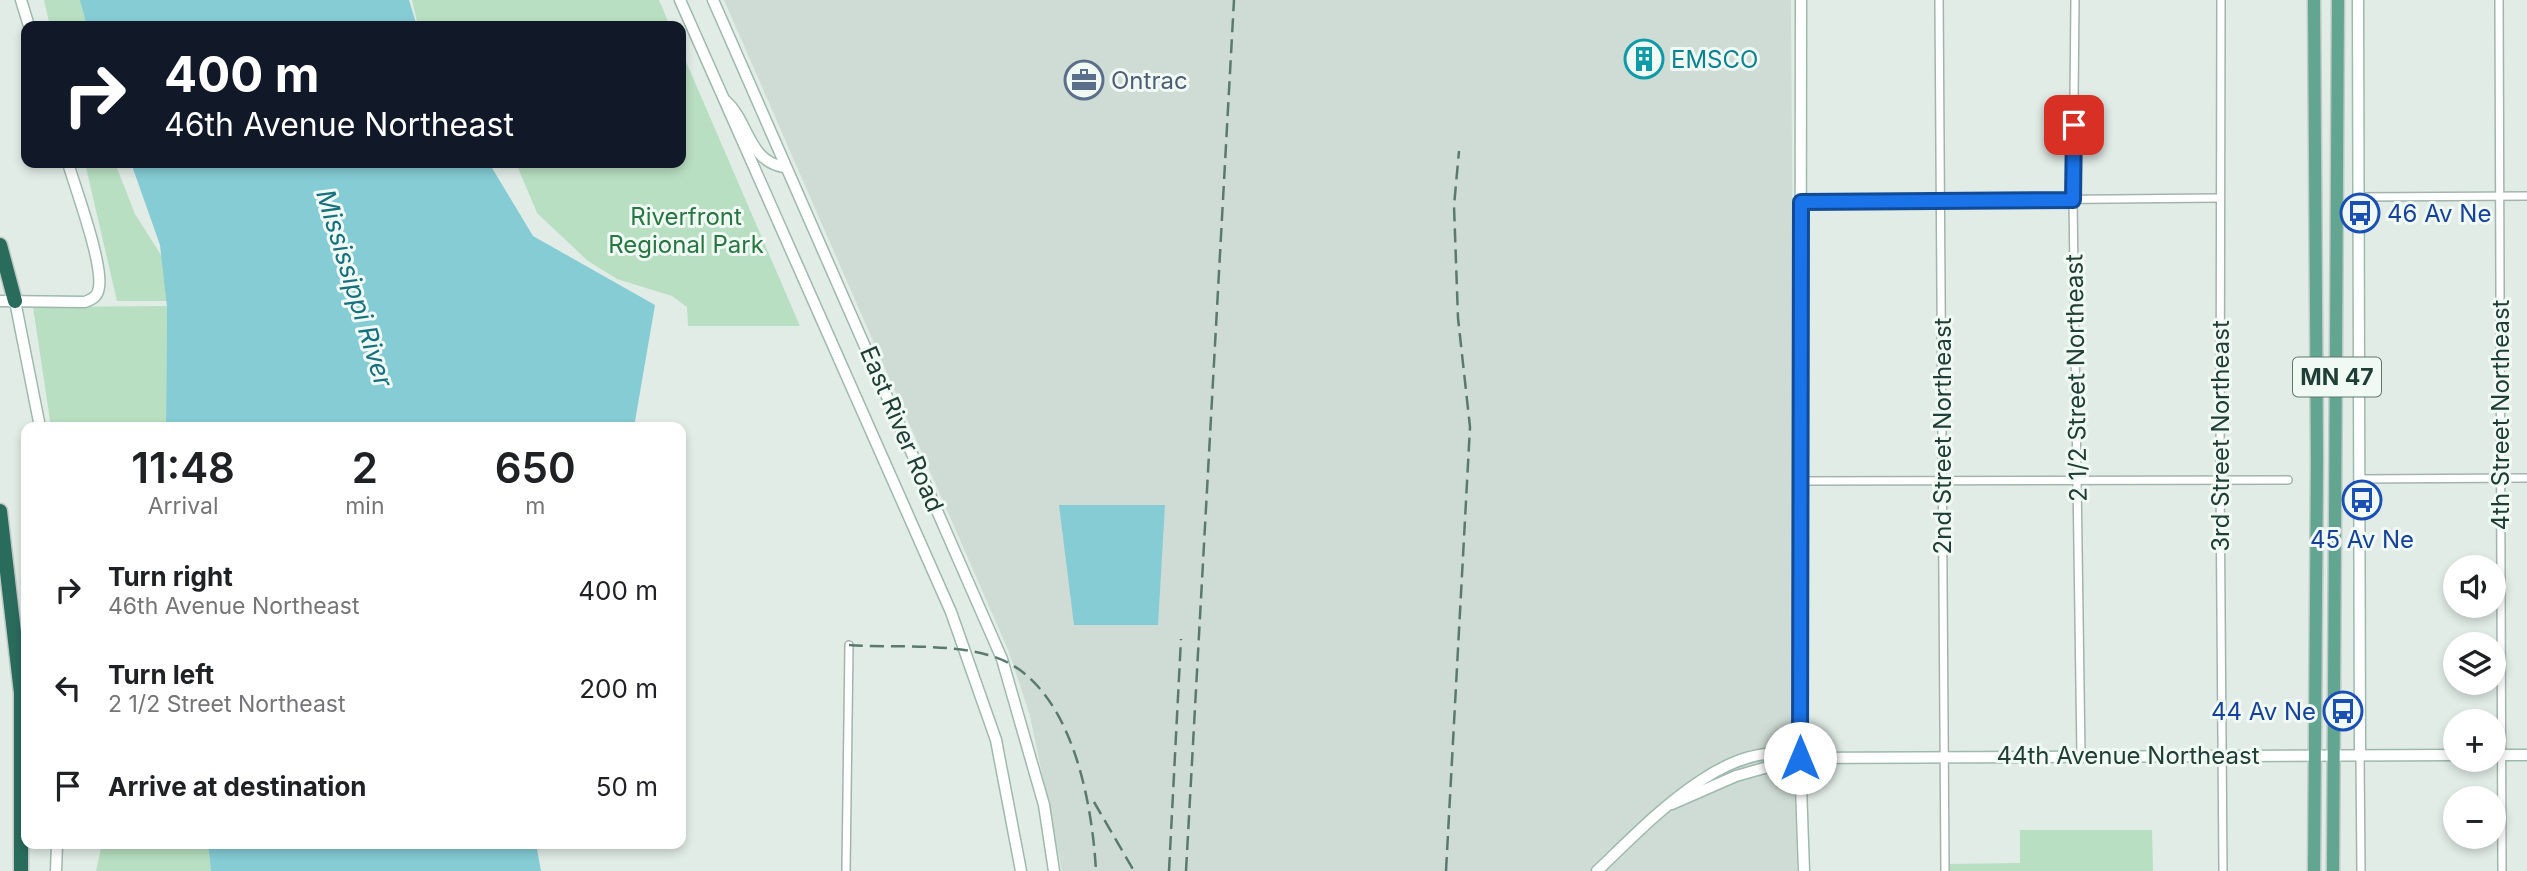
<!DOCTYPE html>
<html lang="en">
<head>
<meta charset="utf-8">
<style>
  body { margin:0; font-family:Inter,sans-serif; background:#f2f2f2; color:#202124; height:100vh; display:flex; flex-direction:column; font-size:26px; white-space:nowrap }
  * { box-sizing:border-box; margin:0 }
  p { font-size:23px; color:#757577 }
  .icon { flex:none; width:38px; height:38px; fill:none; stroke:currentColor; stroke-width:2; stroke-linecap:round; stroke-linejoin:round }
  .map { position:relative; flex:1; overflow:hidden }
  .panel { position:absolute; left:21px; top:422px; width:665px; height:427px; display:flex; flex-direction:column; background:#fff; border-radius:14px; box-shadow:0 4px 10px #0003 }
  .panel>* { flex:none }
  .top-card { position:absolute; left:21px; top:21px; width:665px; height:147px; border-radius:14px; box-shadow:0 4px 10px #0003; background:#111827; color:#fff; overflow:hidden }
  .buttons { position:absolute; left:2443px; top:555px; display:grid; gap:14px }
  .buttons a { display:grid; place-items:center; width:63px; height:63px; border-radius:50%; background:#fff; box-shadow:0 4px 10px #0003; font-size:35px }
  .pin { position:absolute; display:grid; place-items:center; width:60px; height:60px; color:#fff; margin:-30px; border-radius:14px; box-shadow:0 4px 10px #0006 }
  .me { position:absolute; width:77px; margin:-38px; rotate:0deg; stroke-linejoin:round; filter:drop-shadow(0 0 5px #0008) }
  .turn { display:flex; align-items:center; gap:24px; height:147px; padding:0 28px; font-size:32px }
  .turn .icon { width:91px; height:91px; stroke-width:2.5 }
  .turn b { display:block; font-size:49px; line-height:60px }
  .eta { display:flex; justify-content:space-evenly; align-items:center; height:119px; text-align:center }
  .eta b { font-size:42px; font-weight:600; line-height:49px }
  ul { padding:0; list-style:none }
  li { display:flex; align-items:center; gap:21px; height:98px; padding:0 28px }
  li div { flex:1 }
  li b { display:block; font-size:26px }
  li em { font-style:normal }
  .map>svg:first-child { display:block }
</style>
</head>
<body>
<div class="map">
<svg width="2527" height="871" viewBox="0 0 2527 871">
  <rect width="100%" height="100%" fill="#e1ece7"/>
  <path fill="#cfdcd5" d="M 724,0 L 1791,0 L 1797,871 L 1062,871 L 1030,716 L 1009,652 Z"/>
  <g fill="#b8dfc1">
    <path d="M 44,0 L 81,0 L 90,26 L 50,26 Z"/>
    <path d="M 412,0 L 659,0 L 670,26 L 418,26 Z"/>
    <path d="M 681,50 L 800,326 L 688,326 L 687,307 L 672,296 L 617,279 L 588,261 L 537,213 L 516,163 L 681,163 Z"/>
    <path d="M 85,163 L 115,163 L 135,214 L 190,301 L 117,301 Z"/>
    <path d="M 167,306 L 166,427 L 51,427 L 33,307 Z"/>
    <path d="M 2020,830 L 2152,830 L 2153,871 L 1950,871 L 1950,864 L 2020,863 Z"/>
    <path d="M 102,844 L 208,844 L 211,871 L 96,871 Z"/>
  </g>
  <g fill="#85ccd5">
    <path d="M 80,0 L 409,0 L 417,26 L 87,26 Z"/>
    <path d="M 131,163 L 489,163 L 533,236 L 655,305 L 634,427 L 166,427 L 167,307 L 160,245 Z"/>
    <path d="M 1059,505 L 1165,505 L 1158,625 L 1074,625 Z"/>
    <path d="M 208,844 L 536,844 L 541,871 L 211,871 Z"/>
  </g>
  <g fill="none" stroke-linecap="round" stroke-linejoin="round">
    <defs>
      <g id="street">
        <path d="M 1939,0 L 1945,871"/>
        <path d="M 2075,0 L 2073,200 L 2081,756"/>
        <path d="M 2221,0 L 2220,480 L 2223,871"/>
        <path d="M 2499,0 L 2502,871"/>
        <path d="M 2358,197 L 2527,196"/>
        <path d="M 1801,202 L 2219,198"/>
        <path d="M 2359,479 L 2527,478"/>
        <path d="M 1803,481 L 2288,480"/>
        <path d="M 2360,754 L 2361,871"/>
        <path d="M 846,871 L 849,645"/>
      </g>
      <g id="secondary">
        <path d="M 21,0 L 29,26"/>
        <path d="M 680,0 L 951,612 L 996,740 L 1021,871"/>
        <path d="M 713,0 L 1002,659 L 1044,805 L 1054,871"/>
        <path d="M 1801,0 L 1800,758 L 1804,871"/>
        <path d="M 2358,0 L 2360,754"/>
        <path d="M 726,101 C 749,122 748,161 784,167"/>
        <path d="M 0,301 L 85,302 C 93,299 98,296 99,287 C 103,263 76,190 68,163"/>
        <path d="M 15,301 L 40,427"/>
        <path d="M 2494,755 L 2527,755"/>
        <path d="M 1672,804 L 1736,776 L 1800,758 L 2455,755"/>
        <path d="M 56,871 L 57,844"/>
        <path d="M 1597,871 C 1644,827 1729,732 1800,758"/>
      </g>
      <g id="primary">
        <path d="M 2314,0 L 2317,461 L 2314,871"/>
        <path d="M 2333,871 L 2338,0"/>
      </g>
      <g id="highway">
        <path d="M 0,245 L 15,301"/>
        <path d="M 0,511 L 21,693 L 21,871"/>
      </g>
    </defs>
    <use href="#street" stroke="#a3b4ae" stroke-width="10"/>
    <use href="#secondary" stroke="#9eb9ae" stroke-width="13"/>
    <use href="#primary" stroke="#c1c9c6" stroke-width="15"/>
    <use href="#highway" stroke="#c1c9c6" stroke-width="17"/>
    <use href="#street" stroke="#fff" stroke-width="7"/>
    <use href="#secondary" stroke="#fff" stroke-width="10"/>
    <use href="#primary" stroke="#62a591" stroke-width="12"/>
    <use href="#highway" stroke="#2a6c5c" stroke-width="14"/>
    <g stroke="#5a7a70" stroke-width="2.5" stroke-dasharray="14 7" stroke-linecap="butt">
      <path d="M 849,645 C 894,648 945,643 988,655 C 1070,676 1092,799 1096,871"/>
      <path d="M 1094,802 L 1134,871"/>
      <path d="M 1169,871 L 1181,639"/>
      <path d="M 1186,871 L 1234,0"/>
      <path d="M 1446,871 L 1470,427 L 1458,318 L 1454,206 L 1459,151"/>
    </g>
  </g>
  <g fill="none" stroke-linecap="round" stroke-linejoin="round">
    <defs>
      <path id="route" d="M 1800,758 L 1801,202 L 2073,200 L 2074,125"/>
    </defs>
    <use href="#route" stroke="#114b97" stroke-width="18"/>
    <use href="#route" stroke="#1a73e8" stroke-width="12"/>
  </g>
  <defs>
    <symbol id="building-ring" viewBox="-11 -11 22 22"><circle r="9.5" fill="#f1f9f5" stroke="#0f9aa8" stroke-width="1.5"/><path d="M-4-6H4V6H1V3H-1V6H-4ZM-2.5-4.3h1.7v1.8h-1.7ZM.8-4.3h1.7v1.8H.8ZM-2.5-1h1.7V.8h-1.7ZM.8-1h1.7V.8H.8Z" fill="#0f9aa8"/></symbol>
    <symbol id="office-ring" viewBox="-11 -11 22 22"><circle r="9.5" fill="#f1f9f5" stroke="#5c6f8a" stroke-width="1.5"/><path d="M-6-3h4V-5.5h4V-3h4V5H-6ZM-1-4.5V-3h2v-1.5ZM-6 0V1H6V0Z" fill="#5c6f8a"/></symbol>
    <symbol id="bus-ring" viewBox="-11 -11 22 22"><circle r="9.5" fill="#f1f9f5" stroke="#1a4fb4" stroke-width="1.5"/><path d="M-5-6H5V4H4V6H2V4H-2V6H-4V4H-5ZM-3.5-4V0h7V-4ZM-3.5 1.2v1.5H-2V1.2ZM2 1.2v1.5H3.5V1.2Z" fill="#1a4fb4"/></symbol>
  </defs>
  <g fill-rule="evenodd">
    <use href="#building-ring" x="1622" y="37" width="44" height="44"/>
    <use href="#office-ring" x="1062" y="58" width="44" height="44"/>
    <use href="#bus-ring" x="2338" y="191" width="44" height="44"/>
    <use href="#bus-ring" x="2340" y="478" width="44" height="44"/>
    <use href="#bus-ring" x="2321" y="689" width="44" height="44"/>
  </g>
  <g text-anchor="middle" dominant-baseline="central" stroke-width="6" stroke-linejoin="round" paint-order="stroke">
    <rect fill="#f1f9f5" stroke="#5f766f" stroke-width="2" x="2293" y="357.5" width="88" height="39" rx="5"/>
    <g font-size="23" font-weight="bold" fill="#203e35">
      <text x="2337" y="377">MN 47</text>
    </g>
    <g font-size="24" fill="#0d838f" stroke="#f1f9f5" text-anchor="start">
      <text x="1671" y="59">EMSCO</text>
    </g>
    <g font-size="24" fill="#4e5e75" stroke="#f1f9f5" text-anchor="start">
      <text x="1111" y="80">Ontrac</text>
    </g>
    <g font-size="24" fill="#164399" stroke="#f1f9f5" text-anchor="start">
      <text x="2387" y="213">46 Av Ne</text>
      <text x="2362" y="539" text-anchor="middle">45 Av Ne</text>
      <text x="2316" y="711" text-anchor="end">44 Av Ne</text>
    </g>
    <g font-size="24" fill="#287743" stroke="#f1f9f5">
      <text x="686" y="216">Riverfront<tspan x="686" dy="28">Regional Park</tspan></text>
    </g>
    <g font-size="24" fill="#203e35" stroke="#f1f9f5">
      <text transform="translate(2076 378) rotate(-91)">2 1/2 Street Northeast</text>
      <text transform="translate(2500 415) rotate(-90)">4th Street Northeast</text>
      <text transform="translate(902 429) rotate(67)">East River Road</text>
      <text transform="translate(1942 436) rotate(-90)">2nd Street Northeast</text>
      <text transform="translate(2220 436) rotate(-90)">3rd Street Northeast</text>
      <text x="2128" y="755">44th Avenue Northeast</text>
    </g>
    <g font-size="26" font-style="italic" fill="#16717e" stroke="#f1f9f5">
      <text transform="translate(355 288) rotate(73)">Mississippi River</text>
    </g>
  </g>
</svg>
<div class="buttons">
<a><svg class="icon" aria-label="sound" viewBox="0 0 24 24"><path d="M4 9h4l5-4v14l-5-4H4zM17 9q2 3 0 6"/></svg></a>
<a><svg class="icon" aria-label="layers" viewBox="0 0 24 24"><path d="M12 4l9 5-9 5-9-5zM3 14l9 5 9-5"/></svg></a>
<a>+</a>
<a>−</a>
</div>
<div class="pin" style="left:2074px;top:125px;background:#d93025"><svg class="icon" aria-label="arrive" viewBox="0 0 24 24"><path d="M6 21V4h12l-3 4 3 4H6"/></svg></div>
<svg class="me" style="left:1800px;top:758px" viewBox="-20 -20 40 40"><circle r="19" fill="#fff"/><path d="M0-13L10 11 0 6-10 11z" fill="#1a73e8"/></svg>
<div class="top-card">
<div class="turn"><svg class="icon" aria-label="right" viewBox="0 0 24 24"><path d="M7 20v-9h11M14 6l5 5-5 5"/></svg><div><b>400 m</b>46th Avenue Northeast</div></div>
</div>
<section class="panel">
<div class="eta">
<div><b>11:48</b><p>Arrival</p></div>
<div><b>2</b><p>min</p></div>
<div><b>650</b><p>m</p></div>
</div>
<ul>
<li><svg class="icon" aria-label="right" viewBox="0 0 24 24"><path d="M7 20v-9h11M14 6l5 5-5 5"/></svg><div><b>Turn right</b><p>46th Avenue Northeast</p></div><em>400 m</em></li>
<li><svg class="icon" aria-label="left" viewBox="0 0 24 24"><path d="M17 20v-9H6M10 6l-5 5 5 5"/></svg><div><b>Turn left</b><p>2 1/2 Street Northeast</p></div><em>200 m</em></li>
<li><svg class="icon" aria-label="arrive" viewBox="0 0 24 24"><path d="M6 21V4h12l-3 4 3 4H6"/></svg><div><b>Arrive at destination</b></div><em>50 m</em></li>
</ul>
</section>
</div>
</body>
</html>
